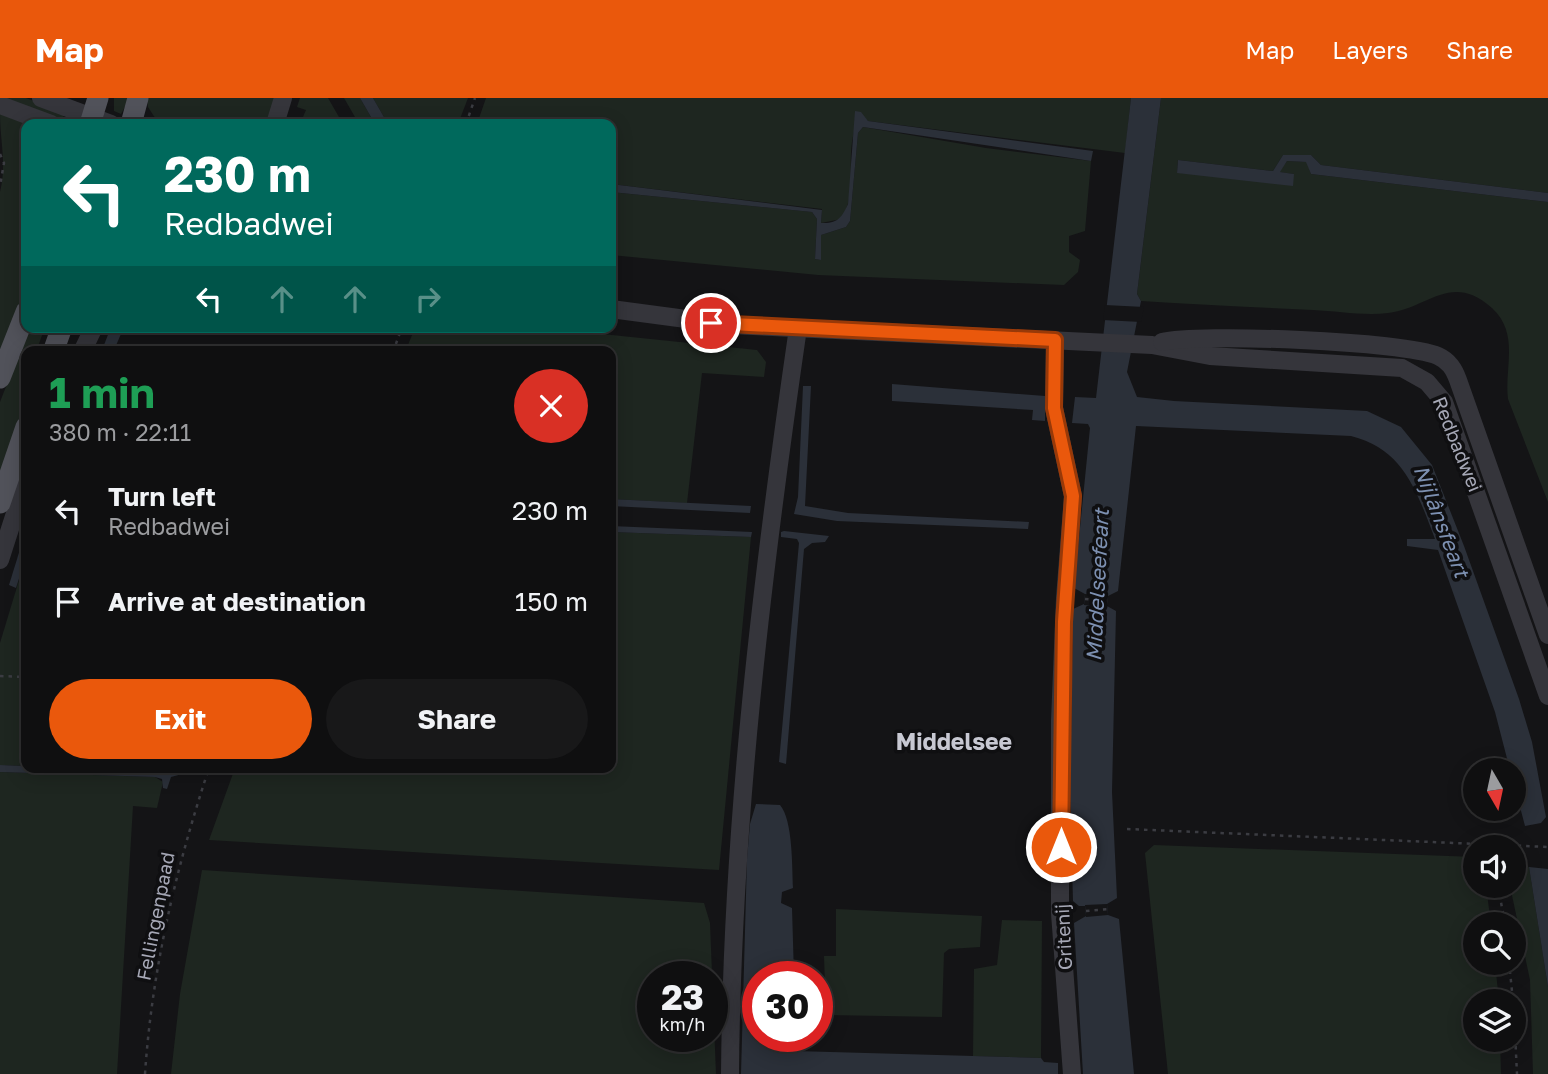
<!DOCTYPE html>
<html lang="en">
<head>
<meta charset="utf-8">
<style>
  body { margin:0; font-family:"Golos Text",sans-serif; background:#181819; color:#f1f3f6; height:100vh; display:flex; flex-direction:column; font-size:26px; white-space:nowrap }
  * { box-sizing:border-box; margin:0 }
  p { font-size:23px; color:#9b9c9f }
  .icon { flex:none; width:38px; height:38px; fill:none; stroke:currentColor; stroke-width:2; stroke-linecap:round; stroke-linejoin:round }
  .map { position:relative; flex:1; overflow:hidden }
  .side { position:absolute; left:21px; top:248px; width:595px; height:427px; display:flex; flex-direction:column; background:#0f0f10; border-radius:14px; box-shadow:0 4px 18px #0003,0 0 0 2px #2f2f30 }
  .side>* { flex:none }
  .top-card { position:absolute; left:21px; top:21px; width:595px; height:214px; border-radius:14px; box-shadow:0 4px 18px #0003,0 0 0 2px #2f2f30; background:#00695c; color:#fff; overflow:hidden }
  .needle { width:46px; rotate:171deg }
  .buttons { position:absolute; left:1463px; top:660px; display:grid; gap:14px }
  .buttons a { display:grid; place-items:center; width:63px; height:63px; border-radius:50%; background:#0f0f10; box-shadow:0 4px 18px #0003,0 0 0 2px #2f2f30; font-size:35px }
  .speed { position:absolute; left:637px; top:863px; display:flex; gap:14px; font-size:35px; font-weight:700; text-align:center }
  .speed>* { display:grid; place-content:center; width:91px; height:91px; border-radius:50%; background:#0f0f10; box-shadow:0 4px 18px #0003,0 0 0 2px #2f2f30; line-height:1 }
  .speed small { font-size:18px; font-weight:400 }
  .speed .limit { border:10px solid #d22; background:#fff; color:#111 }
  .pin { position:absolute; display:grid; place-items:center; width:60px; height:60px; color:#fff; margin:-30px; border:4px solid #fff; border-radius:50%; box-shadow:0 2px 7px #0007 }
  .me { position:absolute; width:77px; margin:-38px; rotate:0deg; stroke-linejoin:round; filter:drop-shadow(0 0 5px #0008) }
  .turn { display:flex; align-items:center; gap:24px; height:147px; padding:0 28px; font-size:32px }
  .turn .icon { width:91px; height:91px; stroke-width:2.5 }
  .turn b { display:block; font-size:49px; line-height:60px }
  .lanes { display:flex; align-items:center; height:66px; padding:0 28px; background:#0003; justify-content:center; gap:35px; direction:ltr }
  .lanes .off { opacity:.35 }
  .round { display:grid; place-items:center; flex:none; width:74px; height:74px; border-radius:37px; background:#181819 }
  .overview { display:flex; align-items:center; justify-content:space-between; height:119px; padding:0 28px }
  h1 { font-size:42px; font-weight:700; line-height:52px; color:#1e9e55 }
  .primary-button { display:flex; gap:14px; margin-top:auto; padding:14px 28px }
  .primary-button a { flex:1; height:80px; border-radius:42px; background:#ea580c; color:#fff; font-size:28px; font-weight:700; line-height:80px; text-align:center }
  .primary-button a+a { background:#181819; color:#f1f3f6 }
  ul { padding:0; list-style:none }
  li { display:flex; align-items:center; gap:21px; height:91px; padding:0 28px }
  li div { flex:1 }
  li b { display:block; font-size:26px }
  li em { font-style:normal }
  header { display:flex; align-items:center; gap:42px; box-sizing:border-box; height:98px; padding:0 35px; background:#ea580c; color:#fff }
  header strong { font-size:33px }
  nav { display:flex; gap:38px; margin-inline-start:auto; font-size:24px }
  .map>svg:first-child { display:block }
</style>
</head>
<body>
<header>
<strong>Map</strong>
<nav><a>Map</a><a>Layers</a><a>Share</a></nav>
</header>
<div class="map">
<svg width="1548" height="976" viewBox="0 0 1548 976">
  <rect width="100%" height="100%" fill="#141416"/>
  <g fill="#1e2620" fill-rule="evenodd">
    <path d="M 4,0 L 26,0 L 65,15 L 62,22 Z"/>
    <path d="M 114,0 L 130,0 L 121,16 L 114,13 Z"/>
    <path d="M 147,0 L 276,0 L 268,26 L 159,26 L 148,9 Z"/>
    <path d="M 300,0 L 328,0 L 343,26 L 300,26 L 306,12 L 297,9 Z"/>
    <path d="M 344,0 L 360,0 L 375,26 L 359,26 Z"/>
    <path d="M 373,0 L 468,0 L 458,26 L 388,26 Z"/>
    <path d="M 486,0 L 1131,0 L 1125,55 L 868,23 L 862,18 C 840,47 861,92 841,121 L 821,125 L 822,111 L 611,86 L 611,26 L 477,26 Z"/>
    <path d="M 1161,0 L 1548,0 L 1548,95 L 1321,67 L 1311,57 L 1283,57 L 1273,73 L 1178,62 L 1177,75 L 1294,76 L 1279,74 L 1287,63 L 1307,64 L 1311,76 L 1548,104 L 1548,404 L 1508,301 C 1504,270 1520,236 1492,210 C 1451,173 1427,211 1388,215 C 1364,218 1337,213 1313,212 C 1256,209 1198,207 1141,203 L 1137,196 Z"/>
    <path d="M 0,15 L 30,26 L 26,26 L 26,192 L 0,261 L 0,94 C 7,65 0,45 0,15 Z"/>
    <path d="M 863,29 L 986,50 L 1091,63 L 1085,133 L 1069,138 L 1069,154 L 1080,162 L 1078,174 L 1064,187 L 818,177 L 611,157 L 611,94 L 812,114 L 817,121 L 815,161 L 821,162 L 821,137 L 846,129 L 850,123 L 858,35 Z"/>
    <path d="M 29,229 L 45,229 L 36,254 L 26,254 L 23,314 L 0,382 L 0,304 Z"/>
    <path d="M 420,229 L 580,229 L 602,236 L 757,252 L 766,264 L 764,279 L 702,275 L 687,405 L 611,401 L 611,254 L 405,254 L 415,230 Z"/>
    <path d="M 611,434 L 751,439 L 719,772 L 209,742 L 235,670 L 611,670 Z"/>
    <path d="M 26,459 L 26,668 L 0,667 L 0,545 Z"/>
    <path d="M 0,674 L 155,679 L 163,684 L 157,710 L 133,708 L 117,976 L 0,976 Z"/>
    <path d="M 1154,747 L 1475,759 L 1475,788 L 1486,788 L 1491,826 L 1475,826 L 1475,864 L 1495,865 L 1499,903 L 1475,903 L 1475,942 L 1500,942 L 1501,976 L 1168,976 L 1145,755 Z"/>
    <path d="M 1529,769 L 1548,889 L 1548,976 L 1533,976 L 1530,882 L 1510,788 L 1523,780 L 1521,771 Z"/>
    <path d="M 202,772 L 704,805 L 710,825 L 716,976 L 171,976 L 180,896 ZM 653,878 L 712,878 L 712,938 L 653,938 Z"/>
    <path d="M 836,811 L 982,818 L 980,849 L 949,851 L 944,855 L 942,919 L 826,917 L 824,858 L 836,858 Z"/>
    <path d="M 1002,822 L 1042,823 L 1041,960 L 973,958 L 974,871 L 997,867 Z"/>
  </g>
  <g fill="#2b3039">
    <path d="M 360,0 L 373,0 L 388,26 L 375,26 Z"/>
    <path d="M 1131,0 L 1161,0 L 1137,196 L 1141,203 L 1127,274 L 1137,299 L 1174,303 L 1367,313 L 1401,329 L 1432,367 L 1464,448 L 1519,601 L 1532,644 L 1546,719 L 1541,725 L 1525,728 L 1514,686 L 1514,672 L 1510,672 L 1495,614 L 1438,452 L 1407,448 L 1407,441 L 1435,441 C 1417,394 1404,351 1351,338 L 1136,328 L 1118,493 L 1108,498 L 1107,508 L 1116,513 L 1112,694 L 1117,800 L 1107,806 L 1108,817 L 1119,821 L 1134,976 L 1083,976 L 1074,825 L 1086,818 L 1085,808 L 1079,808 L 1073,803 L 1070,696 L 1073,511 L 1084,506 L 1085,496 L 1074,490 L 1090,330 L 1088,326 L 1072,325 L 1075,299 L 1096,300 Z"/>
    <path d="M 855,13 L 861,14 L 868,23 L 1093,53 L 1091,63 L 863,29 L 858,35 L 850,123 L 846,129 L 821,137 L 821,162 L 815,161 L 817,121 L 812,114 L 611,94 L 611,86 L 822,112 L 821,125 C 838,126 842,119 848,106 Z"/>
    <path d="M 1283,57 L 1311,57 L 1321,67 L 1548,95 L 1548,104 L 1311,76 L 1306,64 L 1287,63 L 1280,74 L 1294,76 L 1293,88 L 1177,75 L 1178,62 L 1273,73 Z"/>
    <path d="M 111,229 L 124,229 L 114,252 L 104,247 Z"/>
    <path d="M 892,286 L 1045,298 L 1045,323 L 1032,322 L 1033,312 L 892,303 Z"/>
    <path d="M 803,288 L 811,288 L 805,408 L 848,415 L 1029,424 L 1028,431 L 837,423 L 794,416 L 798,399 Z"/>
    <path d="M 611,401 L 751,408 L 750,415 L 611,408 Z"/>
    <path d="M 611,428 L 752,434 L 751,439 L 611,434 Z"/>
    <path d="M 26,432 L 26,459 L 16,490 L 9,487 Z"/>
    <path d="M 784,433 L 829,438 L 825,444 L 812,445 L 804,451 L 786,666 L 779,664 L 799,445 L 797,441 L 781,439 L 781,434 Z"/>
    <path d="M 0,667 L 168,674 L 184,670 L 182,676 L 171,679 L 167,691 L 163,690 L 162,681 L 155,679 L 0,674 Z"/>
    <path d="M 756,706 L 780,707 C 793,722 792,769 793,790 L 782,794 L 781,805 L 792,810 L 794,878 L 758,878 L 758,938 L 795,938 L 795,953 L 1041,960 L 1044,964 L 1058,965 L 1058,976 L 741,976 L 747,761 L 750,726 Z"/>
    <path d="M 1529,769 L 1548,771 L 1548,889 Z"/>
  </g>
  <g fill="#141416">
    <path d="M 1105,207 L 1144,209 L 1141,224 L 1103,222 Z"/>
    <path d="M 1085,496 L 1108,498 L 1107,509 L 1084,507 Z"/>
    <path d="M 1107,806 L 1108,817 L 1086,819 L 1085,807 Z"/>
  </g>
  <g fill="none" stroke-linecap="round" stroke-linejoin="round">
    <g stroke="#3b3c42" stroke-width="2.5" stroke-dasharray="3.5 5" stroke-linecap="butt">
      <path d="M 466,26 L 475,0"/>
      <path d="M 0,56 L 4,65 L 0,88"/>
      <path d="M 393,254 L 402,229"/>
      <path d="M 1085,501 L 1108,503"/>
      <path d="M 0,578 L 26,579"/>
      <path d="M 1127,731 L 1548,749"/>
      <path d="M 1498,788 L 1505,826"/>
      <path d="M 1086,813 L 1108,811"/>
      <path d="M 1509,864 L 1513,903"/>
      <path d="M 1514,914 L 1517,976"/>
      <path d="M 145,976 C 152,871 176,770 209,670"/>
    </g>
    <g stroke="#35353b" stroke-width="18">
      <path d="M 41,0 L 111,26"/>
      <path d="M 0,7 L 51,26"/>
      <path d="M 275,26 L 283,0"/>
      <path d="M 611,211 L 731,227 L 1152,247 L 1210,258 L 1402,270 L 1427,284 L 1444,304 L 1548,598"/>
      <path d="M 1055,242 L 1054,310 L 1073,398 L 1065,500 L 1060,623 L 1060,815 L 1072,976"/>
      <path d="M 1162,244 C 1198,235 1405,243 1438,258 C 1449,263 1454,271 1458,282 L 1548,537"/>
      <path d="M 82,254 L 94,229"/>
      <path d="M 0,462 L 26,381"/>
      <path d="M 730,976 C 732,725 762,478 798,230"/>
    </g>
    <g stroke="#51525a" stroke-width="21">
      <path d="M 90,26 L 98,0"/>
      <path d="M 131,26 L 138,0"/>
      <path d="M 53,254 L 62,229"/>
      <path d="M 0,280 L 26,214"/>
      <path d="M 0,405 L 26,329"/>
    </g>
  </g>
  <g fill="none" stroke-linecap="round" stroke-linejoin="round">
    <defs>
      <path id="route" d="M 711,225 L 1055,242 L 1054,310 L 1073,398 L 1064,524 L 1061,749"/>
    </defs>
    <use href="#route" stroke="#983908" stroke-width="18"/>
    <use href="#route" stroke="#ea580c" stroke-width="12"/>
  </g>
  <g text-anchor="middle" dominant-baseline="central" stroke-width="7" stroke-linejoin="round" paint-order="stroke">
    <g font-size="19" fill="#a6a8b6" stroke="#0f0f11">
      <text transform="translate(1458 346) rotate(68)">Redbadwei</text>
      <text transform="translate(155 818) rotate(-79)">Fellingenpaad</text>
      <text transform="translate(1063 839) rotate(-93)">Gritenij</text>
    </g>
    <g font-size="21" font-style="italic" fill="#7d90b1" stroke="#0f0f11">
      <text transform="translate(1442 423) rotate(69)">Nijlânsfeart</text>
      <text transform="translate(1097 487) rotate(-87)">Middelseefeart</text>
    </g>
    <g font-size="23" font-weight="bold" fill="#c7c8d2" stroke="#0f0f11">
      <text x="954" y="643">Middelsee</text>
    </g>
  </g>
</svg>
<div class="buttons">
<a><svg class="needle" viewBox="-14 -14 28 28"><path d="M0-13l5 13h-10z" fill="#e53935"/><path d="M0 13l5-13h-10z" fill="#9b9c9f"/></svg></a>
<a><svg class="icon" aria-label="sound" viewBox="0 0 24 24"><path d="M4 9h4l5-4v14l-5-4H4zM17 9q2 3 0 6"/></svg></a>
<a><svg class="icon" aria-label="search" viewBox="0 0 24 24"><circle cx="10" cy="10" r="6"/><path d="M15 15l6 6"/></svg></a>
<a><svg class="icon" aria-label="layers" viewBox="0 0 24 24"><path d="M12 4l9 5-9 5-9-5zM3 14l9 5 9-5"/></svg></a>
</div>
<div class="speed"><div>23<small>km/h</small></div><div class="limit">30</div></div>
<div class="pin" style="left:711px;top:225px;background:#d93025"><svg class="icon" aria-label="arrive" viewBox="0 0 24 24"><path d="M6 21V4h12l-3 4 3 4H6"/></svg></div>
<svg class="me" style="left:1061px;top:749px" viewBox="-20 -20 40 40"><circle r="17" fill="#ea580c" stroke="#fff" stroke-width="3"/><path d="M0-11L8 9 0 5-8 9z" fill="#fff"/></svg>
<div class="top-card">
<div class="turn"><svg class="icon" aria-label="left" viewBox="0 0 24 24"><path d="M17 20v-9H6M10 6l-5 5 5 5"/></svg><div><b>230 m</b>Redbadwei</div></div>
<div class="lanes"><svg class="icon" aria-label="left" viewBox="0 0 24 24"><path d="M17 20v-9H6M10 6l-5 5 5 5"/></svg><svg class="icon off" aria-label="ahead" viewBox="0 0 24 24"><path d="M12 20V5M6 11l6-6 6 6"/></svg><svg class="icon off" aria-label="ahead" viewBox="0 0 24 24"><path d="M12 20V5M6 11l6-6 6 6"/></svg><svg class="icon off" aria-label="right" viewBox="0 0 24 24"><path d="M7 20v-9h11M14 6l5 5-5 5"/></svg></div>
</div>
<section class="side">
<div class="overview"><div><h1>1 min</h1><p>380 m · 22:11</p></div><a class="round" style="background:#d93025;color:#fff"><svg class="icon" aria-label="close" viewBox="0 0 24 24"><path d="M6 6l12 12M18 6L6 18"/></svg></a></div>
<ul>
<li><svg class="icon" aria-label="left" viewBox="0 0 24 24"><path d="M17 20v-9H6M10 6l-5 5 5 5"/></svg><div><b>Turn left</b><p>Redbadwei</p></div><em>230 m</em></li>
<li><svg class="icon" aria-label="arrive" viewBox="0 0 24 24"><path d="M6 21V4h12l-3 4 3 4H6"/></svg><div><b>Arrive at destination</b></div><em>150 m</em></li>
</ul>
<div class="primary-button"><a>Exit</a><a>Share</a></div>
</section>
</div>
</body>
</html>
